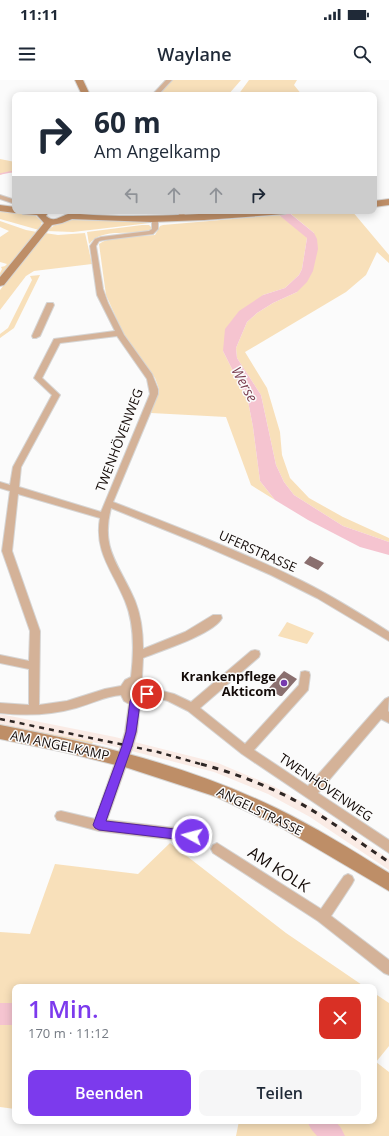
<!DOCTYPE html>
<html lang="de">
<head>
<meta charset="utf-8">
<style>
  body { margin:0; font-family:"Open Sans",sans-serif; background:#f6f6f7; color:#1f2937; height:100vh; display:flex; flex-direction:column; font-size:15px; white-space:nowrap }
  * { box-sizing:border-box; margin:0 }
  p { font-size:13px; color:#747a83 }
  .icon { flex:none; width:22px; height:22px; fill:none; stroke:currentColor; stroke-width:2; stroke-linecap:round; stroke-linejoin:round }
  .map { position:relative; flex:1; overflow:hidden }
  .side { position:absolute; left:12px; top:904px; width:365px; height:140px; display:flex; flex-direction:column; background:#fff; border-radius:8px; box-shadow:0 2px 10px #0003 }
  .side>* { flex:none }
  .top-card { position:absolute; left:12px; top:12px; width:365px; height:122px; border-radius:8px; box-shadow:0 2px 10px #0003; background:#fff; color:#1f2937; overflow:hidden }
  .pin { position:absolute; display:grid; place-items:center; width:34px; height:34px; color:#fff; margin:-17px; border:2px solid #fff; border-radius:50%; box-shadow:0 1px 4px #0007 }
  .me { position:absolute; width:44px; margin:-22px; rotate:277deg; stroke-linejoin:round; filter:drop-shadow(0 0 3px #0008) }
  .turn { display:flex; align-items:center; gap:14px; height:84px; padding:0 16px; font-size:18px }
  .turn .icon { width:52px; height:52px; stroke-width:2.5 }
  .turn b { display:block; font-size:28px; line-height:34px }
  .lanes { display:flex; align-items:center; height:38px; padding:0 16px; background:#0003; justify-content:center; gap:20px; direction:ltr }
  .lanes .off { opacity:.35 }
  .round { display:grid; place-items:center; flex:none; width:42px; height:42px; border-radius:8px; background:#f6f6f7 }
  .summary { display:flex; align-items:center; justify-content:space-between; height:68px; padding:0 16px }
  h1 { font-size:24px; font-weight:600; line-height:30px; color:#7c3aed }
  .action { display:flex; gap:8px; margin-top:auto; padding:8px 16px }
  .action a { flex:1; height:46px; border-radius:8px; background:#7c3aed; color:#fff; font-size:16px; font-weight:600; line-height:46px; text-align:center }
  .action a+a { background:#f6f6f7; color:#1f2937 }
  .status { display:flex; justify-content:space-between; align-items:center; height:28px; padding:0 20px; background:#fff; direction:ltr }
  .status svg { height:11px; fill:currentColor }
  header { display:flex; justify-content:space-between; align-items:center; height:52px; padding:0 16px; background:#fff; font-size:18px; font-weight:600 }
  .map>svg:first-child { display:block }
</style>
</head>
<body>
<div class="status"><b>11:11</b><svg viewBox="0 0 49 12"><path d="M0 12V9h3v3zM5 12V6h3v6zM10 12V3h3v9zM15 12V0h3v12zM26 1h20v11H26zM47 4h2v5h-2z"/></svg></div>
<header><svg class="icon" aria-label="menu" viewBox="0 0 24 24"><path d="M4 6h16M4 12h16M4 18h16"/></svg>Waylane<svg class="icon" aria-label="search" viewBox="0 0 24 24"><circle cx="10" cy="10" r="6"/><path d="M15 15l6 6"/></svg></header>
<div class="map">
<svg width="389" height="1056" viewBox="0 0 389 1056">
  <rect width="100%" height="100%" fill="#fbfbfb"/>
  <path fill="#faebe5" d="M 0,634 L 115,657 L 218,683 L 273,706 L 315,729 L 389,779 L 389,790 L 310,737 L 268,714 L 214,692 L 112,666 L 0,644 Z"/>
  <g fill="#f8e0ba">
    <path d="M 171,0 L 241,0 L 228,15 L 157,15 Z"/>
    <path d="M 249,0 L 297,0 L 294,5 L 302,15 L 284,13 L 238,15 Z"/>
    <path d="M 0,79 L 15,82 L 15,93 L 7,92 L 0,95 Z"/>
    <path d="M 0,130 L 35,135 L 42,142 L 39,150 L 0,139 Z"/>
    <path d="M 184,131 L 259,131 L 188,135 Z"/>
    <path d="M 330,131 L 352,131 L 389,175 L 389,183 L 377,172 L 366,195 L 346,212 L 245,272 L 267,308 L 280,352 L 282,375 L 290,398 L 309,418 L 343,437 L 389,458 L 389,462 L 343,446 L 294,415 L 284,402 L 276,385 L 261,315 L 237,278 L 236,268 L 247,242 L 257,233 L 273,223 L 297,212 L 314,153 L 291,134 Z"/>
    <path d="M 279,135 L 306,155 L 307,158 L 302,189 L 299,195 L 285,208 L 263,215 L 223,271 L 248,321 L 253,347 L 260,401 L 275,420 L 251,405 L 226,337 L 151,333 L 159,309 L 155,298 L 123,253 L 106,215 L 99,164 C 114,154 138,157 155,155 L 160,146 L 163,145 Z"/>
    <path d="M 72,140 L 147,142 L 150,143 L 73,152 L 46,151 L 55,145 Z"/>
    <path d="M 0,141 L 26,150 L 37,152 L 0,198 L 0,193 L 2,189 L 1,187 L 5,186 L 7,184 L 0,182 L 0,157 L 9,151 L 0,147 Z"/>
    <path d="M 142,145 L 149,145 L 151,147 L 151,150 C 132,157 104,146 89,164 L 87,152 Z"/>
    <path d="M 45,153 L 58,155 L 85,153 L 92,184 L 34,191 L 26,196 L 0,230 L 0,210 Z"/>
    <path d="M 40,195 L 14,248 L 0,258 L 0,254 L 8,248 L 32,200 L 30,196 Z"/>
    <path d="M 287,542 L 314,553 L 307,564 L 278,556 Z"/>
    <path d="M 0,644 L 93,662 L 91,665 L 0,647 Z"/>
    <path d="M 170,763 L 286,853 L 365,907 L 15,907 L 15,1029 L 0,1027 L 0,852 L 30,854 L 55,784 L 138,794 Z"/>
    <path d="M 374,913 L 389,923 L 389,966 L 376,982 L 389,992 L 389,1056 L 236,1056 L 239,1041 L 374,1041 Z"/>
  </g>
  <path fill="#f5c4d0" d="M 274,131 L 287,131 L 314,153 L 317,159 L 318,169 L 313,191 L 307,202 L 297,212 L 273,223 L 257,233 L 247,242 L 236,268 L 237,278 L 261,315 L 276,385 L 284,402 L 294,415 L 343,446 L 389,462 L 389,475 L 360,467 L 308,440 L 275,420 L 260,401 L 253,347 L 248,321 L 223,271 L 225,249 L 239,231 L 263,215 L 285,208 L 299,195 L 302,189 L 307,158 Z"/>
  <g fill="none" stroke-linecap="round" stroke-linejoin="round">
    <path stroke="#f5c4d0" stroke-width="1.5" d="M 0,94 L 15,91"/>
    <g fill="#f5c4d0" fill-rule="evenodd">
      <rect x="0" y="923" width="15" height="22"/>
      <path d="M 307,1041 L 335,1041 L 341,1048 L 345,1056 L 317,1056 L 311,1049 Z"/>
    </g>
  </g>
  <g fill="#8a6f6e">
    <path d="M 310,476 L 324,483 L 318,490 L 304,483 Z"/>
    <path d="M 284,591 L 297,599 L 282,616 L 280,616 L 268,609 Z"/>
  </g>
  <g fill="none" stroke-linecap="round" stroke-linejoin="round">
    <defs>
      <g id="street">
        <path d="M 166,0 L 172,0 L 158,15 L 152,15 Z"/>
        <path d="M 0,115 L 15,120 L 15,124 L 0,119 Z"/>
        <path d="M 176,131 L 182,131 L 188,139 L 187,140 L 183,140 Z"/>
        <path d="M 155,138 L 158,140 L 158,149 L 153,154 L 104,160 L 99,161 L 96,166 L 103,209 L 108,223 L 124,255 L 152,294 L 158,309 L 158,314 L 151,331 L 113,422 C 177,447 241,471 302,501 C 332,516 361,534 389,552 L 389,561 L 317,518 L 271,495 L 200,464 L 111,428 C 100,470 120,485 135,521 C 141,536 143,553 143,569 L 185,552 L 213,535 L 221,535 L 222,538 C 214,554 160,571 143,578 L 142,597 L 147,600 L 151,608 L 174,614 L 191,622 L 251,571 L 255,570 L 259,571 L 260,574 L 259,577 L 200,628 L 245,664 L 299,605 L 301,592 L 305,591 L 309,592 L 310,595 L 308,610 L 254,670 L 308,706 L 376,629 L 385,619 L 389,617 L 388,631 L 389,632 L 389,643 L 381,639 L 318,713 L 389,760 L 389,773 L 242,674 L 188,631 L 168,621 L 151,616 L 147,622 L 140,625 L 137,652 L 133,666 L 107,740 L 192,750 L 196,752 L 198,756 L 196,760 L 192,762 L 99,751 L 61,741 L 57,740 L 55,736 L 57,732 L 61,731 L 95,739 L 121,666 L 125,652 L 129,624 L 124,621 L 121,615 C 105,616 91,624 76,628 C 51,635 26,636 0,633 L 0,623 L 29,625 L 29,589 L 0,583 L 0,575 L 29,581 L 30,551 L 2,471 L 10,411 L 0,408 L 0,402 L 10,405 L 13,387 L 52,315 L 34,298 L 54,259 L 115,251 L 97,215 L 90,166 L 95,159 L 101,157 L 149,151 L 152,149 L 152,140 ZM 117,256 L 147,299 L 150,314 L 101,432 L 19,407 L 21,387 L 60,315 L 42,298 L 60,263 ZM 18,414 L 100,438 C 94,472 113,491 125,521 C 135,545 134,572 131,597 L 125,600 L 121,606 L 105,609 L 67,621 L 39,625 L 40,551 L 12,471 ZM 134,606 L 138,606 L 141,608 L 141,614 L 138,617 L 134,617 L 131,614 L 131,608 Z"/>
        <path d="M 47,223 L 53,223 L 54,225 L 40,256 L 36,258 L 33,258 L 32,256 Z"/>
        <path d="M 217,763 L 321,829 L 344,796 L 348,794 L 352,796 L 354,800 L 352,804 L 331,836 L 389,880 L 389,895 L 384,893 L 318,841 L 213,773 L 211,769 L 213,765 Z"/>
      </g>
      <g id="secondary">
        <path d="M 75,0 L 83,0 L 90,15 L 82,15 Z"/>
        <path d="M 389,119 L 389,125 L 374,127 L 374,121 Z"/>
        <path d="M 0,125 L 15,127 L 15,131 L 49,131 L 46,136 C 54,143 59,137 68,134 C 71,133 76,134 80,134 C 150,140 219,131 290,131 L 285,134 L 204,140 L 151,142 L 72,139 L 62,143 L 52,145 L 4,205 L 0,206 L 0,197 L 44,143 L 37,135 L 23,134 L 19,131 L 15,133 L 0,131 Z"/>
        <path d="M 0,645 C 95,663 189,686 276,728 C 315,747 352,770 389,793 L 389,811 L 282,748 L 217,717 L 128,688 L 64,672 L 0,659 Z"/>
      </g>
    </defs>
    <use href="#street" stroke="#d6d5d4" stroke-width="2"/>
    <use href="#secondary" stroke="#d6d5d4" stroke-width="2"/>
    <use href="#street" fill="#d4b298" fill-rule="evenodd"/>
    <use href="#secondary" fill="#be8e67" fill-rule="evenodd"/>
    <path stroke="#2e2624" stroke-width="2.5" stroke-dasharray="5 5" stroke-linecap="butt" d="M 0,639 L 158,672 L 204,685"/>
    <path stroke="#2e2624" stroke-width="3" stroke-dasharray="6 6" stroke-linecap="butt" d="M 201,684 C 238,694 277,709 310,729 C 337,745 363,765 389,782"/>
  </g>
  <path fill="#7c3aed" stroke="#51269a" d="M 147,610 L 150,611 L 152,614 L 147,621 L 140,624 L 136,652 L 132,666 L 106,741 L 192,751 L 195,752 L 197,756 L 195,760 L 192,761 L 99,750 L 95,748 L 93,745 L 122,666 L 126,652 L 130,621 L 132,618 C 139,616 141,612 147,610 Z"/>
  <circle fill="#7739ae" stroke="#fbfbfb" stroke-width="1.5" cx="284" cy="603" r="4"/>
  <g text-anchor="middle" dominant-baseline="central" stroke-width="3" stroke-linejoin="round" paint-order="stroke">
    <g font-size="13" fill="#140b08" stroke="#fbfbfb">
      <text transform="translate(119 360) rotate(-69)">TWENHÖVENWEG</text>
      <text transform="translate(258 471) rotate(24)">UFERSTRASSE</text>
      <text transform="translate(60 665) rotate(12)">AM ANGELKAMP</text>
      <text transform="translate(326 707) rotate(34)">TWENHÖVENWEG</text>
      <text transform="translate(260 731) rotate(26)">ANGELSTRASSE</text>
    </g>
    <g font-size="13" font-weight="bold" fill="#140b08" stroke="#fbfbfb" text-anchor="end">
      <text x="276" y="596">Krankenpflege<tspan x="276" dy="15">Akticom</tspan></text>
    </g>
    <g font-size="14" font-style="italic" fill="#7a3d4f" stroke="#fbfbfb">
      <text transform="translate(245 304) rotate(61)">Werse</text>
    </g>
    <g font-size="16" fill="#140b08" stroke="#fbfbfb">
      <text transform="translate(279 789) rotate(33)">AM KOLK</text>
    </g>
  </g>
</svg>
<div class="pin" style="left:147px;top:614px;background:#d93025"><svg class="icon" aria-label="arrive" viewBox="0 0 24 24"><path d="M6 21V4h12l-3 4 3 4H6"/></svg></div>
<svg class="me" style="left:192px;top:756px" viewBox="-20 -20 40 40"><circle r="17" fill="#7c3aed" stroke="#fff" stroke-width="3"/><path d="M0-11L8 9 0 5-8 9z" fill="#fff"/></svg>
<div class="top-card">
<div class="turn"><svg class="icon" aria-label="right" viewBox="0 0 24 24"><path d="M7 20v-9h11M14 6l5 5-5 5"/></svg><div><b>60 m</b>Am Angelkamp</div></div>
<div class="lanes"><svg class="icon off" aria-label="left" viewBox="0 0 24 24"><path d="M17 20v-9H6M10 6l-5 5 5 5"/></svg><svg class="icon off" aria-label="ahead" viewBox="0 0 24 24"><path d="M12 20V5M6 11l6-6 6 6"/></svg><svg class="icon off" aria-label="ahead" viewBox="0 0 24 24"><path d="M12 20V5M6 11l6-6 6 6"/></svg><svg class="icon" aria-label="right" viewBox="0 0 24 24"><path d="M7 20v-9h11M14 6l5 5-5 5"/></svg></div>
</div>
<section class="side">
<div class="summary"><div><h1>1 Min.</h1><p>170 m · 11:12</p></div><a class="round" style="background:#d93025;color:#fff"><svg class="icon" aria-label="close" viewBox="0 0 24 24"><path d="M6 6l12 12M18 6L6 18"/></svg></a></div>
<div class="action"><a>Beenden</a><a>Teilen</a></div>
</section>
</div>
</body>
</html>
